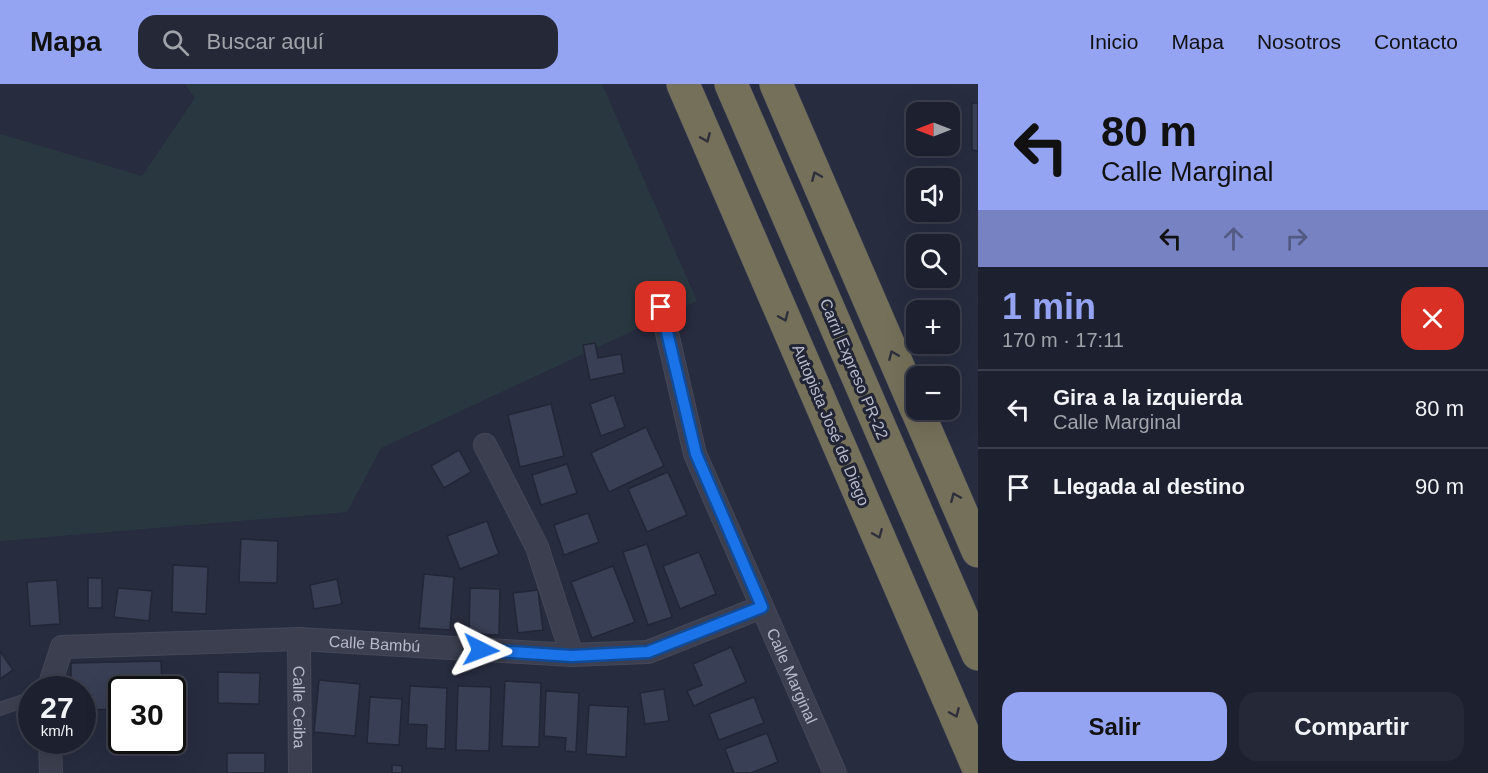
<!DOCTYPE html>
<html lang="es">
<head>
<meta charset="utf-8">
<style>
  body { margin:0; font-family:Helvetica,sans-serif; background:#252937; color:#f1f3f6; height:100vh; display:flex; flex-direction:column; font-size:22px; white-space:nowrap }
  * { box-sizing:border-box; margin:0 }
  p { font-size:20px; color:#a0a3aa }
  .icon { flex:none; width:33px; height:33px; fill:none; stroke:currentColor; stroke-width:2; stroke-linecap:round; stroke-linejoin:round }
  .map { position:relative; flex:1; overflow:hidden }
  .details { display:flex; flex-direction:column; background:#1d212f; width:510px }
  .details>* { flex:none }
  .top-card { background:#94a3f2; color:#111; overflow:hidden }
  .needle { width:39px; rotate:270deg }
  .tools { position:absolute; left:906px; top:18px; display:grid; gap:12px }
  .tools a { display:grid; place-items:center; width:54px; height:54px; border-radius:12px; background:#1d212f; box-shadow:0 6px 24px #0002,0 0 0 2px #3b3e4b; font-size:30px }
  .speed { position:absolute; left:18px; top:592px; display:flex; gap:12px; font-size:30px; font-weight:700; text-align:center }
  .speed>* { display:grid; place-content:center; width:78px; height:78px; border-radius:50%; background:#1d212f; box-shadow:0 6px 24px #0002,0 0 0 2px #3b3e4b; line-height:1 }
  .speed small { font-size:15px; font-weight:400 }
  .speed .limit { border:3px solid #111; border-radius:9px; background:#fff; color:#111 }
  .pin { position:absolute; display:grid; place-items:center; width:51px; height:51px; color:#fff; margin:-26px; border-radius:12px; box-shadow:0 3px 9px #0006 }
  .me { position:absolute; width:66px; margin:-33px; rotate:93deg; stroke-linejoin:round; filter:drop-shadow(0 0 4px #0008) }
  .turn { display:flex; align-items:center; gap:21px; height:126px; padding:0 24px; font-size:27px }
  .turn .icon { width:78px; height:78px; stroke-width:2.5 }
  .turn b { display:block; font-size:42px; line-height:51px }
  .lanes { display:flex; align-items:center; height:57px; padding:0 24px; background:#0003; justify-content:center; gap:30px; direction:ltr }
  .lanes .off { opacity:.35 }
  .round { display:grid; place-items:center; flex:none; width:63px; height:63px; border-radius:18px; background:#252937 }
  .overview { display:flex; align-items:center; justify-content:space-between; height:102px; padding:0 24px }
  h1 { font-size:36px; font-weight:800; line-height:45px; color:#94a3f2 }
  .cta { display:flex; gap:12px; margin-top:auto; padding:12px 24px }
  .cta a { flex:1; height:69px; border-radius:18px; background:#94a3f2; color:#111; font-size:24px; font-weight:800; line-height:69px; text-align:center }
  .cta a+a { background:#252937; color:#f1f3f6 }
  ul { padding:0; list-style:none }
  li { display:flex; align-items:center; gap:18px; height:78px; padding:0 24px; border-top:2px solid #3b3e4b }
  li div { flex:1 }
  li b { display:block; font-size:22px }
  li em { font-style:normal }
  header { display:flex; align-items:center; gap:36px; box-sizing:border-box; height:84px; padding:0 30px; background:#94a3f2; color:#111 }
  header strong { font-size:28px }
  nav { display:flex; gap:33px; margin-inline-start:auto; font-size:21px }
  .search { width:420px; height:54px; background:#252937; display:flex; align-items:center; gap:15px; box-sizing:border-box; padding:0 21px; border-radius:18px; color:#a0a3aa; font-size:22px }
  main { display:flex; flex:1; min-height:0 }
  .map>svg:first-child { display:block }
</style>
</head>
<body>
<header>
<strong>Mapa</strong>
<div class="search"><svg class="icon" aria-label="search" viewBox="0 0 24 24"><circle cx="10" cy="10" r="6"/><path d="M15 15l6 6"/></svg>Buscar aquí</div>
<nav><a>Inicio</a><a>Mapa</a><a>Nosotros</a><a>Contacto</a></nav>
</header>
<main>
<div class="map">
<svg width="978" height="689" viewBox="0 0 978 689">
  <rect width="100%" height="100%" fill="#272c3f"/>
  <path fill="#293840" d="M 185,0 L 602,0 L 697,217 L 381,364 L 347,428 L 0,457 L 0,50 L 142,92 L 195,14 Z"/>
  <g fill="#393f55" stroke="#222636" stroke-width="1.5">
    <path d="M 972,19 L 978,19 L 978,67 L 972,66 Z"/>
    <path d="M 595,259 L 598,274 L 621,270 L 624,289 L 590,296 L 583,261 Z"/>
    <path d="M 614,311 L 625,343 L 601,352 L 590,320 Z"/>
    <path d="M 551,320 L 564,372 L 520,383 L 508,331 Z"/>
    <path d="M 646,343 L 664,382 L 609,408 L 591,369 Z"/>
    <path d="M 459,366 L 471,388 L 444,404 L 431,382 Z"/>
    <path d="M 567,380 L 577,409 L 541,421 L 532,391 Z"/>
    <path d="M 668,388 L 687,431 L 647,448 L 628,405 Z"/>
    <path d="M 588,429 L 599,458 L 564,471 L 554,441 Z"/>
    <path d="M 487,437 L 499,470 L 460,485 L 447,452 Z"/>
    <path d="M 241,455 L 278,457 L 277,499 L 239,498 Z"/>
    <path d="M 647,460 L 672,533 L 648,541 L 623,468 Z"/>
    <path d="M 699,468 L 716,510 L 680,525 L 663,482 Z"/>
    <path d="M 173,481 L 208,483 L 206,530 L 172,528 Z"/>
    <path d="M 613,482 L 635,538 L 592,554 L 571,498 Z"/>
    <path d="M 424,490 L 454,493 L 450,546 L 419,544 Z"/>
    <rect x="88" y="494" width="14" height="30"/>
    <path d="M 337,495 L 342,520 L 314,525 L 310,501 Z"/>
    <path d="M 57,496 L 60,540 L 30,542 L 27,498 Z"/>
    <path d="M 118,504 L 152,507 L 149,537 L 114,533 Z"/>
    <path d="M 470,504 L 500,505 L 499,551 L 469,550 Z"/>
    <path d="M 538,506 L 543,546 L 518,549 L 513,509 Z"/>
    <path d="M 731,563 L 746,598 L 694,622 L 687,607 L 702,601 L 693,580 Z"/>
    <path d="M 0,567 L 13,586 L 0,595 Z"/>
    <path d="M 161,577 L 162,606 L 122,606 L 122,625 L 82,626 L 82,606 L 71,606 L 71,579 Z"/>
    <path d="M 218,588 L 260,589 L 259,620 L 218,619 Z"/>
    <path d="M 319,596 L 360,600 L 355,652 L 314,648 Z"/>
    <path d="M 505,597 L 541,599 L 539,663 L 502,662 Z"/>
    <path d="M 410,602 L 447,604 L 445,665 L 426,664 L 427,641 L 408,640 Z"/>
    <path d="M 458,602 L 491,603 L 489,667 L 456,666 Z"/>
    <path d="M 664,605 L 669,637 L 645,640 L 640,609 Z"/>
    <path d="M 546,607 L 579,609 L 576,668 L 565,667 L 566,654 L 544,652 Z"/>
    <path d="M 370,613 L 402,615 L 399,661 L 367,659 Z"/>
    <path d="M 754,613 L 764,639 L 719,656 L 709,630 Z"/>
    <path d="M 589,621 L 628,623 L 626,673 L 586,670 Z"/>
    <path d="M 767,649 L 778,678 L 751,689 L 734,689 L 725,665 Z"/>
    <rect x="227" y="669" width="38" height="20"/>
    <path d="M 392,681 L 402,682 L 402,689 L 392,689 Z"/>
  </g>
  <g fill="none" stroke-linecap="round" stroke-linejoin="round">
    <defs>
      <path id="service" d="M 0,625 L 32,614"/>
      <g id="minor">
        <path id="s1" d="M 661,223 L 695,370 L 835,689"/>
        <path d="M 485,361 L 537,463 L 572,571"/>
        <path id="s2" d="M 299,555 L 300,689"/>
        <path id="s3" d="M 48,606 L 62,563 L 299,555 L 572,571 L 648,568 L 762,523"/>
        <path d="M 50,657 L 51,689"/>
      </g>
      <g id="motorway">
        <path d="M 683,0 L 978,683"/>
        <path d="M 731,0 L 978,570"/>
        <path d="M 776,0 L 916,324"/>
        <path d="M 917,326 L 978,467"/>
      </g>
    </defs>
    <use href="#service" stroke="#454858" stroke-width="14"/>
    <use href="#minor" stroke="#454858" stroke-width="24"/>
    <use href="#motorway" stroke="#434757" stroke-width="34"/>
    <use href="#service" stroke="#3b3f4f" stroke-width="12"/>
    <use href="#minor" stroke="#3b3f4f" stroke-width="22"/>
    <use href="#motorway" stroke="#757059" stroke-width="33"/>
  </g>
  <defs><path id="oneway-chevron" d="M-2-3.5L2.5 0L-2 3.5" fill="none" stroke-width="1.6" stroke-linecap="round" stroke-linejoin="round" transform="scale(1.5)"/></defs>
  <g stroke="#2d2f3a">
    <use href="#oneway-chevron" transform="translate(706 54) rotate(67)"/>
    <use href="#oneway-chevron" transform="translate(816 92) rotate(-113)"/>
    <use href="#oneway-chevron" transform="translate(784 233) rotate(67)"/>
    <use href="#oneway-chevron" transform="translate(893 271) rotate(-113)"/>
    <use href="#oneway-chevron" transform="translate(955 413) rotate(-113)"/>
    <use href="#oneway-chevron" transform="translate(878 450) rotate(67)"/>
    <use href="#oneway-chevron" transform="translate(955 629) rotate(67)"/>
  </g>
  <g fill="none" stroke-linecap="round" stroke-linejoin="round">
    <defs>
      <path id="route" d="M 481,566 L 572,572 L 648,568 L 762,523 L 696,370 L 661,223"/>
    </defs>
    <use href="#route" stroke="#114b97" stroke-width="15"/>
    <use href="#route" stroke="#1a73e8" stroke-width="10"/>
  </g>
  <g text-anchor="middle" dominant-baseline="central" stroke-width="6" stroke-linejoin="round" paint-order="stroke">
    <g font-size="16" fill="#b8baca" stroke="#202434">
      <text transform="translate(854 285) rotate(67)">Carril Expreso PR-22</text>
      <text transform="translate(831 341) rotate(67)">Autopista José de Diego</text>
      <text stroke="none"><textPath href="#s3" startOffset="358">Calle Bambú</textPath></text>
      <text stroke="none"><textPath href="#s1" startOffset="393">Calle Marginal</textPath></text>
      <text stroke="none"><textPath href="#s2" startOffset="68">Calle Ceiba</textPath></text>
    </g>
  </g>
</svg>
<div class="tools">
<a><svg class="needle" viewBox="-14 -14 28 28"><path d="M0-13l5 13h-10z" fill="#e53935"/><path d="M0 13l5-13h-10z" fill="#a0a3aa"/></svg></a>
<a><svg class="icon" aria-label="sound" viewBox="0 0 24 24"><path d="M4 9h4l5-4v14l-5-4H4zM17 9q2 3 0 6"/></svg></a>
<a><svg class="icon" aria-label="search" viewBox="0 0 24 24"><circle cx="10" cy="10" r="6"/><path d="M15 15l6 6"/></svg></a>
<a>+</a>
<a>−</a>
</div>
<div class="speed"><div>27<small>km/h</small></div><div class="limit">30</div></div>
<div class="pin" style="left:661px;top:223px;background:#d93025"><svg class="icon" aria-label="arrive" viewBox="0 0 24 24"><path d="M6 21V4h12l-3 4 3 4H6"/></svg></div>
<svg class="me" style="left:481px;top:566px" viewBox="-20 -20 40 40"><path d="M0-17L14 15 0 8-14 15z" fill="#1a73e8" stroke="#fff" stroke-width="4"/></svg>
</div>
<section class="details">
<div class="top-card">
<div class="turn"><svg class="icon" aria-label="left" viewBox="0 0 24 24"><path d="M17 20v-9H6M10 6l-5 5 5 5"/></svg><div><b>80 m</b>Calle Marginal</div></div>
<div class="lanes"><svg class="icon" aria-label="left" viewBox="0 0 24 24"><path d="M17 20v-9H6M10 6l-5 5 5 5"/></svg><svg class="icon off" aria-label="ahead" viewBox="0 0 24 24"><path d="M12 20V5M6 11l6-6 6 6"/></svg><svg class="icon off" aria-label="right" viewBox="0 0 24 24"><path d="M7 20v-9h11M14 6l5 5-5 5"/></svg></div>
</div>
<div class="overview"><div><h1>1 min</h1><p>170 m · 17:11</p></div><a class="round" style="background:#d93025;color:#fff"><svg class="icon" aria-label="close" viewBox="0 0 24 24"><path d="M6 6l12 12M18 6L6 18"/></svg></a></div>
<ul>
<li><svg class="icon" aria-label="left" viewBox="0 0 24 24"><path d="M17 20v-9H6M10 6l-5 5 5 5"/></svg><div><b>Gira a la izquierda</b><p>Calle Marginal</p></div><em>80 m</em></li>
<li><svg class="icon" aria-label="arrive" viewBox="0 0 24 24"><path d="M6 21V4h12l-3 4 3 4H6"/></svg><div><b>Llegada al destino</b></div><em>90 m</em></li>
</ul>
<div class="cta"><a>Salir</a><a>Compartir</a></div>
</section>
</main>
</body>
</html>
